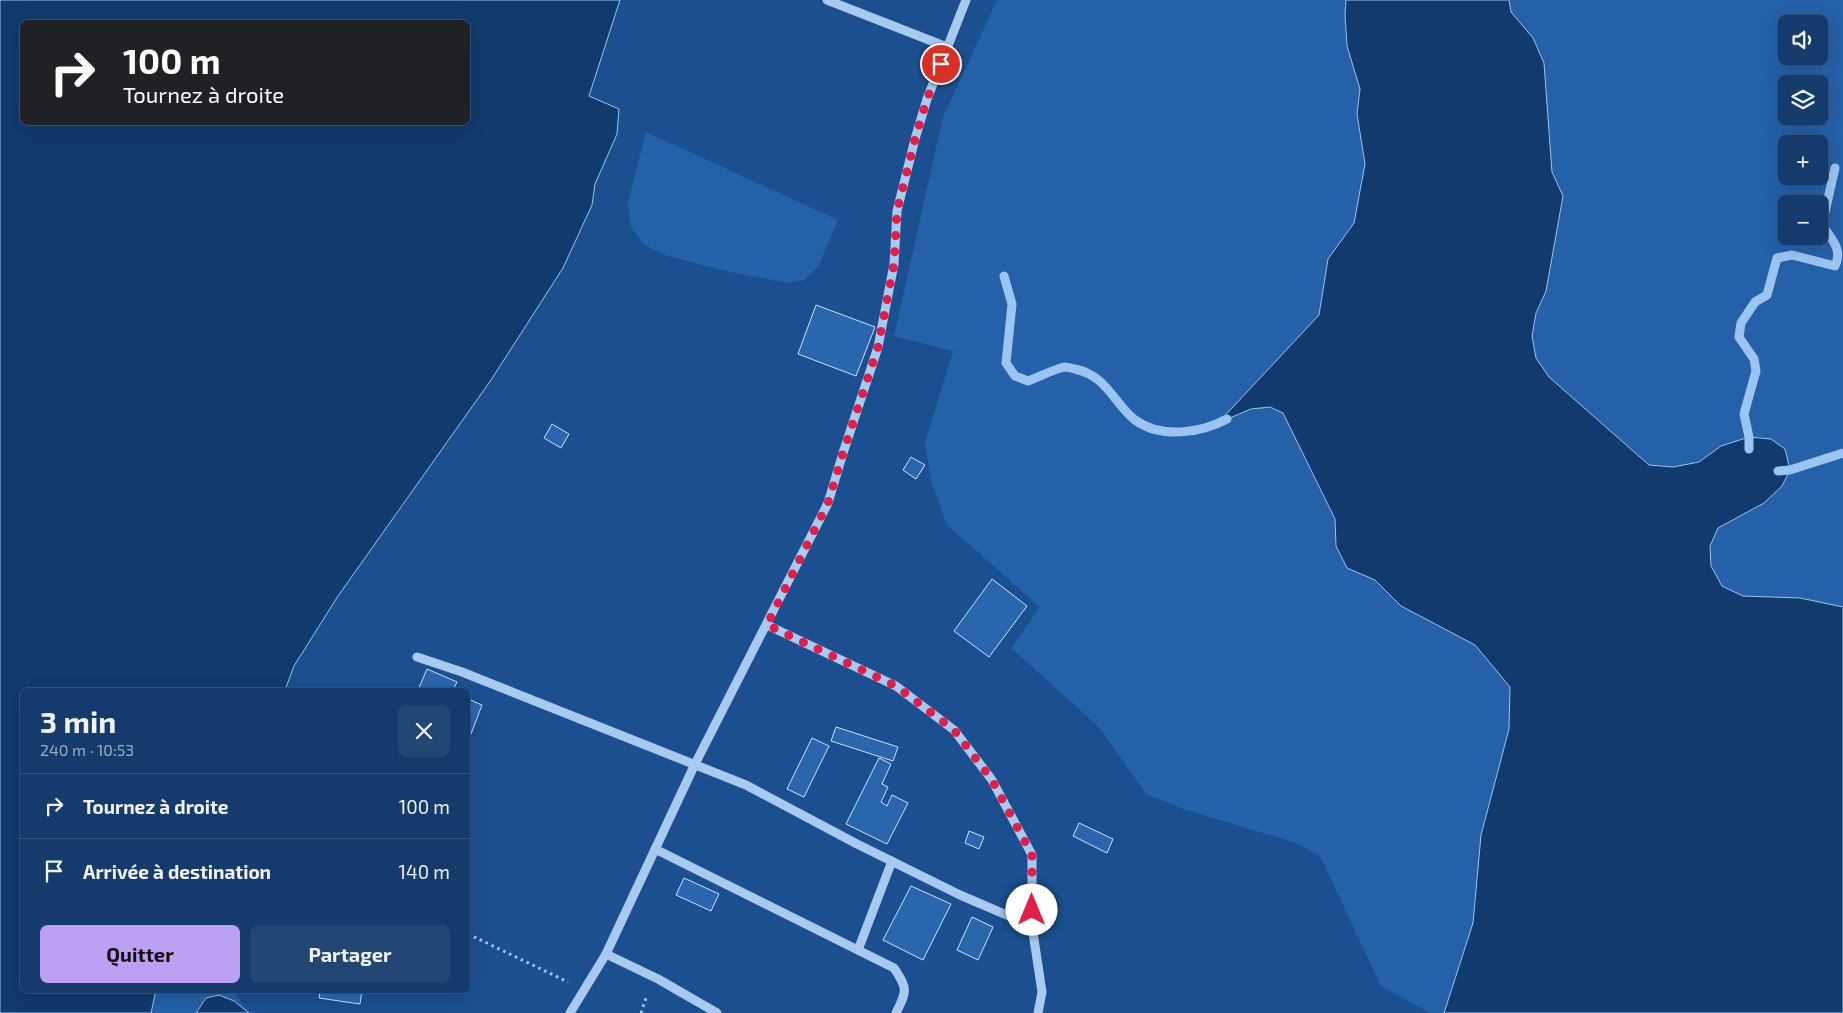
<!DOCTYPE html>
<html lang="fr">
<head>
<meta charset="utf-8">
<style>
  body { margin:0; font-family:"Exo 2",sans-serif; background:#214673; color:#f1f3f6; height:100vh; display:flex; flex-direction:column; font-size:19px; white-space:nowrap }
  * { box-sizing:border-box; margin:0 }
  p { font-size:16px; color:#9dadc1 }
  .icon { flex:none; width:28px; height:28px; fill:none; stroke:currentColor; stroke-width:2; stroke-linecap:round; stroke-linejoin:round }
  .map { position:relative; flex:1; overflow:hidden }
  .sheet { position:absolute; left:20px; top:688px; width:450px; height:305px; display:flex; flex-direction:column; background:#143b6b; border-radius:8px; box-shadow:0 5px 20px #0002,0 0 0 1px #33557e }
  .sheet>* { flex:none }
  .hud { position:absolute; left:20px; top:20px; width:450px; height:105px; border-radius:8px; box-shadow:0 5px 20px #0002,0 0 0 1px #33557e; background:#202124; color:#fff; overflow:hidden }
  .buttons { position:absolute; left:1778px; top:15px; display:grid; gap:10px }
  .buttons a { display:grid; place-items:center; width:50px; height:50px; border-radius:8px; background:#143b6b; box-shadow:0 5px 20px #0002,0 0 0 1px #33557e; font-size:25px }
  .pin { position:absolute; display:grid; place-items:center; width:42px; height:42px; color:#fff; margin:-21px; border:2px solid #fff; border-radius:50%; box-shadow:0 1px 5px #0007 }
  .me { position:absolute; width:55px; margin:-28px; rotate:0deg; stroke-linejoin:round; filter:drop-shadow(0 0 4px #0008) }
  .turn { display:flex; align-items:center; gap:18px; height:105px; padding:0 20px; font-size:22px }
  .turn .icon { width:65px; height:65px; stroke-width:2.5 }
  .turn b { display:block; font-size:35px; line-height:42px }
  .round { display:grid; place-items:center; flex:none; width:52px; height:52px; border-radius:8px; background:#214673 }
  .head { display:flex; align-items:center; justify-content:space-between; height:85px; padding:0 20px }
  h1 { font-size:30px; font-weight:700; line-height:38px }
  .button { display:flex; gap:10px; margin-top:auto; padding:10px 20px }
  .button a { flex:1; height:58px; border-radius:8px; background:#bca0f2; color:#111; font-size:20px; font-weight:700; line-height:58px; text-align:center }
  .button a+a { background:#214673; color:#f1f3f6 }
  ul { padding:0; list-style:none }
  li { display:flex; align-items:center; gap:15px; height:65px; padding:0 20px; border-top:1px solid #33557e }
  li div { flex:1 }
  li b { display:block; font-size:19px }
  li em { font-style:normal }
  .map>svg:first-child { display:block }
</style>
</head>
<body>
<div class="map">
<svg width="1843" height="1013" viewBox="0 0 1843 1013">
  <rect width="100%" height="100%" fill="#1b4f8f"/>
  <g fill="#2461a8" fill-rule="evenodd">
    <path d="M 997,0 L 1346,0 L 1345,15 L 1347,46 L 1360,89 L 1357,114 L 1365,164 L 1354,223 L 1328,259 L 1319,315 L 1219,422 C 1245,415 1254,400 1283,413 L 1335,520 L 1336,546 L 1347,568 L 1375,580 L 1401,606 L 1475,645 L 1510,687 L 1509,729 L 1481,835 L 1473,923 L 1444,1013 L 1430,1013 L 1381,986 L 1320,856 L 1293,842 L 1186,810 L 1146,794 L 1099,727 L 1011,648 L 1040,607 L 947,525 L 931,481 L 925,443 L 953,351 L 894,336 L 943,117 Z"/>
    <path d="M 1509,0 L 1843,0 L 1843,607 L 1800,598 L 1743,596 L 1722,586 L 1711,566 L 1710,547 L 1718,528 L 1764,503 L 1721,446 L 1699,462 L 1673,467 L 1649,465 L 1549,377 L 1536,358 L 1532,336 L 1536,313 L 1546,291 L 1563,196 L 1552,172 L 1544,63 L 1533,38 L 1511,12 ZM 1786,24 L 1819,24 L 1819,56 L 1786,56 ZM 1786,84 L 1819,84 L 1819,116 L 1786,116 ZM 1786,144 L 1819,144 L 1819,176 L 1786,176 ZM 1786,204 L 1819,204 L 1819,236 L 1786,236 Z"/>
    <path d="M 646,132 L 838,220 L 818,267 L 804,280 L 788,283 L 720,270 L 665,255 L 643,244 L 630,225 L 628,202 Z"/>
    <path d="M 156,990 L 232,990 L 248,1011 L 258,1013 L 249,1013 L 234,1001 L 206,998 L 196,1013 L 151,1013 Z"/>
  </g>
  <g fill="#123a6d" stroke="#9cc4f0" fill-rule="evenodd">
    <path d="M 0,0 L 620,0 L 589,96 L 619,109 L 617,134 L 595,184 L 592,205 L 563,268 L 491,380 L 338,596 L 294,666 L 285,690 L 22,690 L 22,990 L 156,990 L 151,1013 L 0,1013 ZM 22,22 L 468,22 L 468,122 L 22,122 Z"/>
    <path d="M 1346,0 L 1509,0 L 1511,12 L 1533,38 L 1544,63 L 1552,172 L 1563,196 L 1546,291 L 1536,313 L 1532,336 L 1536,358 L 1549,377 L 1649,465 L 1673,467 L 1699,462 L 1721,446 L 1749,437 L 1771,439 L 1785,449 L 1790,470 L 1782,486 L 1764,503 L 1718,528 L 1710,546 L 1711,566 L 1722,586 L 1743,596 L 1800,598 L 1843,607 L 1843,1013 L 1444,1013 L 1473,923 L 1481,835 L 1509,729 L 1510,687 L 1475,645 L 1401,606 L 1375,580 L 1347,568 L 1336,546 L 1335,519 L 1283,413 L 1270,407 L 1251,409 L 1218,423 L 1319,315 L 1328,259 L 1354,223 L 1365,164 L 1357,114 L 1360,89 L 1347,46 L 1345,15 Z"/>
    <path d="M 219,995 L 234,1001 L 249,1013 L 196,1013 L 206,998 Z"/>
  </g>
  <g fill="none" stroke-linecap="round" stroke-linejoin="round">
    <g stroke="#9cc4f0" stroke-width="9">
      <path d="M 1004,276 L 1012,304 L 1006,363 L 1015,376 L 1028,381 C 1039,377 1052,370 1064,367 C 1067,367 1071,368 1075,369 C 1107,376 1113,402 1135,420 C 1161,439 1201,433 1227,419"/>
      <path d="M 1749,449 L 1749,437 L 1744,414 L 1756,371 L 1754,359 L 1739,337 L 1741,323 L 1755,302 L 1767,295 L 1777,258 L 1792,255 L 1835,266 C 1843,250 1832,239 1822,225 L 1835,168"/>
      <path d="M 1778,471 L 1790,470 L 1843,453"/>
    </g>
  </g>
  <g fill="#2a66ad" stroke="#cfe3fa">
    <path d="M 816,305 L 875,327 L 856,376 L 798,354 Z"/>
    <path d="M 552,424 L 569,434 L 561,448 L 544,438 Z"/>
    <path d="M 911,457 L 925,465 L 916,479 L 903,470 Z"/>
    <path d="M 992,579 L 1027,606 L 989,657 L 954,631 Z"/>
    <path d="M 427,669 L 457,682 L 453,690 L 418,690 Z"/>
    <path d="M 468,699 L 482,705 L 471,734 L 468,733 Z"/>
    <path d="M 836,727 L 898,747 L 893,761 L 831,741 Z"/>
    <path d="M 812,738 L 829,746 L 804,797 L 787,789 Z"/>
    <path d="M 879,758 L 891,764 L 882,784 L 888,787 L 881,802 L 887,806 L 892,795 L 908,803 L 887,844 L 846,824 Z"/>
    <path d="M 1079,823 L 1113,839 L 1107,853 L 1073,836 Z"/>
    <path d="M 969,831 L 984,837 L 979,849 L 965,843 Z"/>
    <path d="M 684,878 L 719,894 L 711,911 L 676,895 Z"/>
    <path d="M 911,886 L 951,904 L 923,960 L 883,940 Z"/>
    <path d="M 972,917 L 993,927 L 978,960 L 957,950 Z"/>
    <path d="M 320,990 L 362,990 L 360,1004 L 319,998 Z"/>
  </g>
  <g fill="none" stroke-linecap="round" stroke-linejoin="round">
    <g stroke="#a9c9ee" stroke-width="3" stroke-dasharray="2.5 4" stroke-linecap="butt">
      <path d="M 468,934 L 568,982"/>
      <path d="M 641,1013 L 647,995"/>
    </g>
    <g stroke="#a9c9ee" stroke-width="9">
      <path d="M 827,0 L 947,47"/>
      <path d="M 767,625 L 896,686 L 954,730 L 992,780 L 1032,855 L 1032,926 L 1042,992 L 1038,1013"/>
      <path d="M 417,657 L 462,672 L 746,785 L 857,844 L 960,895 L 1032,926"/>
      <path d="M 655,849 L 894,968 C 908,989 907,991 896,1013"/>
      <path d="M 858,950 L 892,861"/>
      <path d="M 606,954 L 658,979 L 717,1013"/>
      <path d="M 570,1013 L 606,954 L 695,764 L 828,503 L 843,453 L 878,347 L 894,264 L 897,211 L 915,139 L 927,99 L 966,0"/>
    </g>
  </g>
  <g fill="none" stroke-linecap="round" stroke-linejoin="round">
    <path stroke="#e11d48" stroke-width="9" stroke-dasharray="0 16.2" d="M 941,64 L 927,99 L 915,139 L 897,211 L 894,264 L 878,347 L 843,453 L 828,503 L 767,625 L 896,686 L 954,730 L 992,780 L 1032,855 L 1032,910"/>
  </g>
</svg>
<div class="buttons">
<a><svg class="icon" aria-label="sound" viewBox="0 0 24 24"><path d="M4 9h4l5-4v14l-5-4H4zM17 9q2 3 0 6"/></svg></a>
<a><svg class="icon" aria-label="layers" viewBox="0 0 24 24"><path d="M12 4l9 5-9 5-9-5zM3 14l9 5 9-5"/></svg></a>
<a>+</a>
<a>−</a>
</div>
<div class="pin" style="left:941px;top:64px;background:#d93025"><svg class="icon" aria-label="arrive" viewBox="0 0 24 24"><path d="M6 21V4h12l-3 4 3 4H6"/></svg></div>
<svg class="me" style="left:1032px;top:910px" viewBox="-20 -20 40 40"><circle r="19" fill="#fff"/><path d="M0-13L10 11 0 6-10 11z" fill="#e11d48"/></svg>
<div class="hud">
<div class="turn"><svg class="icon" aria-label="right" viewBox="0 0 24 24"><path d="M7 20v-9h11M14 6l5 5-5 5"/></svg><div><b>100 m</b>Tournez à droite</div></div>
</div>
<section class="sheet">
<div class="head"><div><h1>3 min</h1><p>240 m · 10:53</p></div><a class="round"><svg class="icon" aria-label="close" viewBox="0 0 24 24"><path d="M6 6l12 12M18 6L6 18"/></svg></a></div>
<ul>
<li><svg class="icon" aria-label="right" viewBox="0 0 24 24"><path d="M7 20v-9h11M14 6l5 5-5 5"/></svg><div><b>Tournez à droite</b></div><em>100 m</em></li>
<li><svg class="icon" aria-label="arrive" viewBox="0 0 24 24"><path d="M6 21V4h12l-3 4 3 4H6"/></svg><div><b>Arrivée à destination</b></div><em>140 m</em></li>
</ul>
<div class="button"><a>Quitter</a><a>Partager</a></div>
</section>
</div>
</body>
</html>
